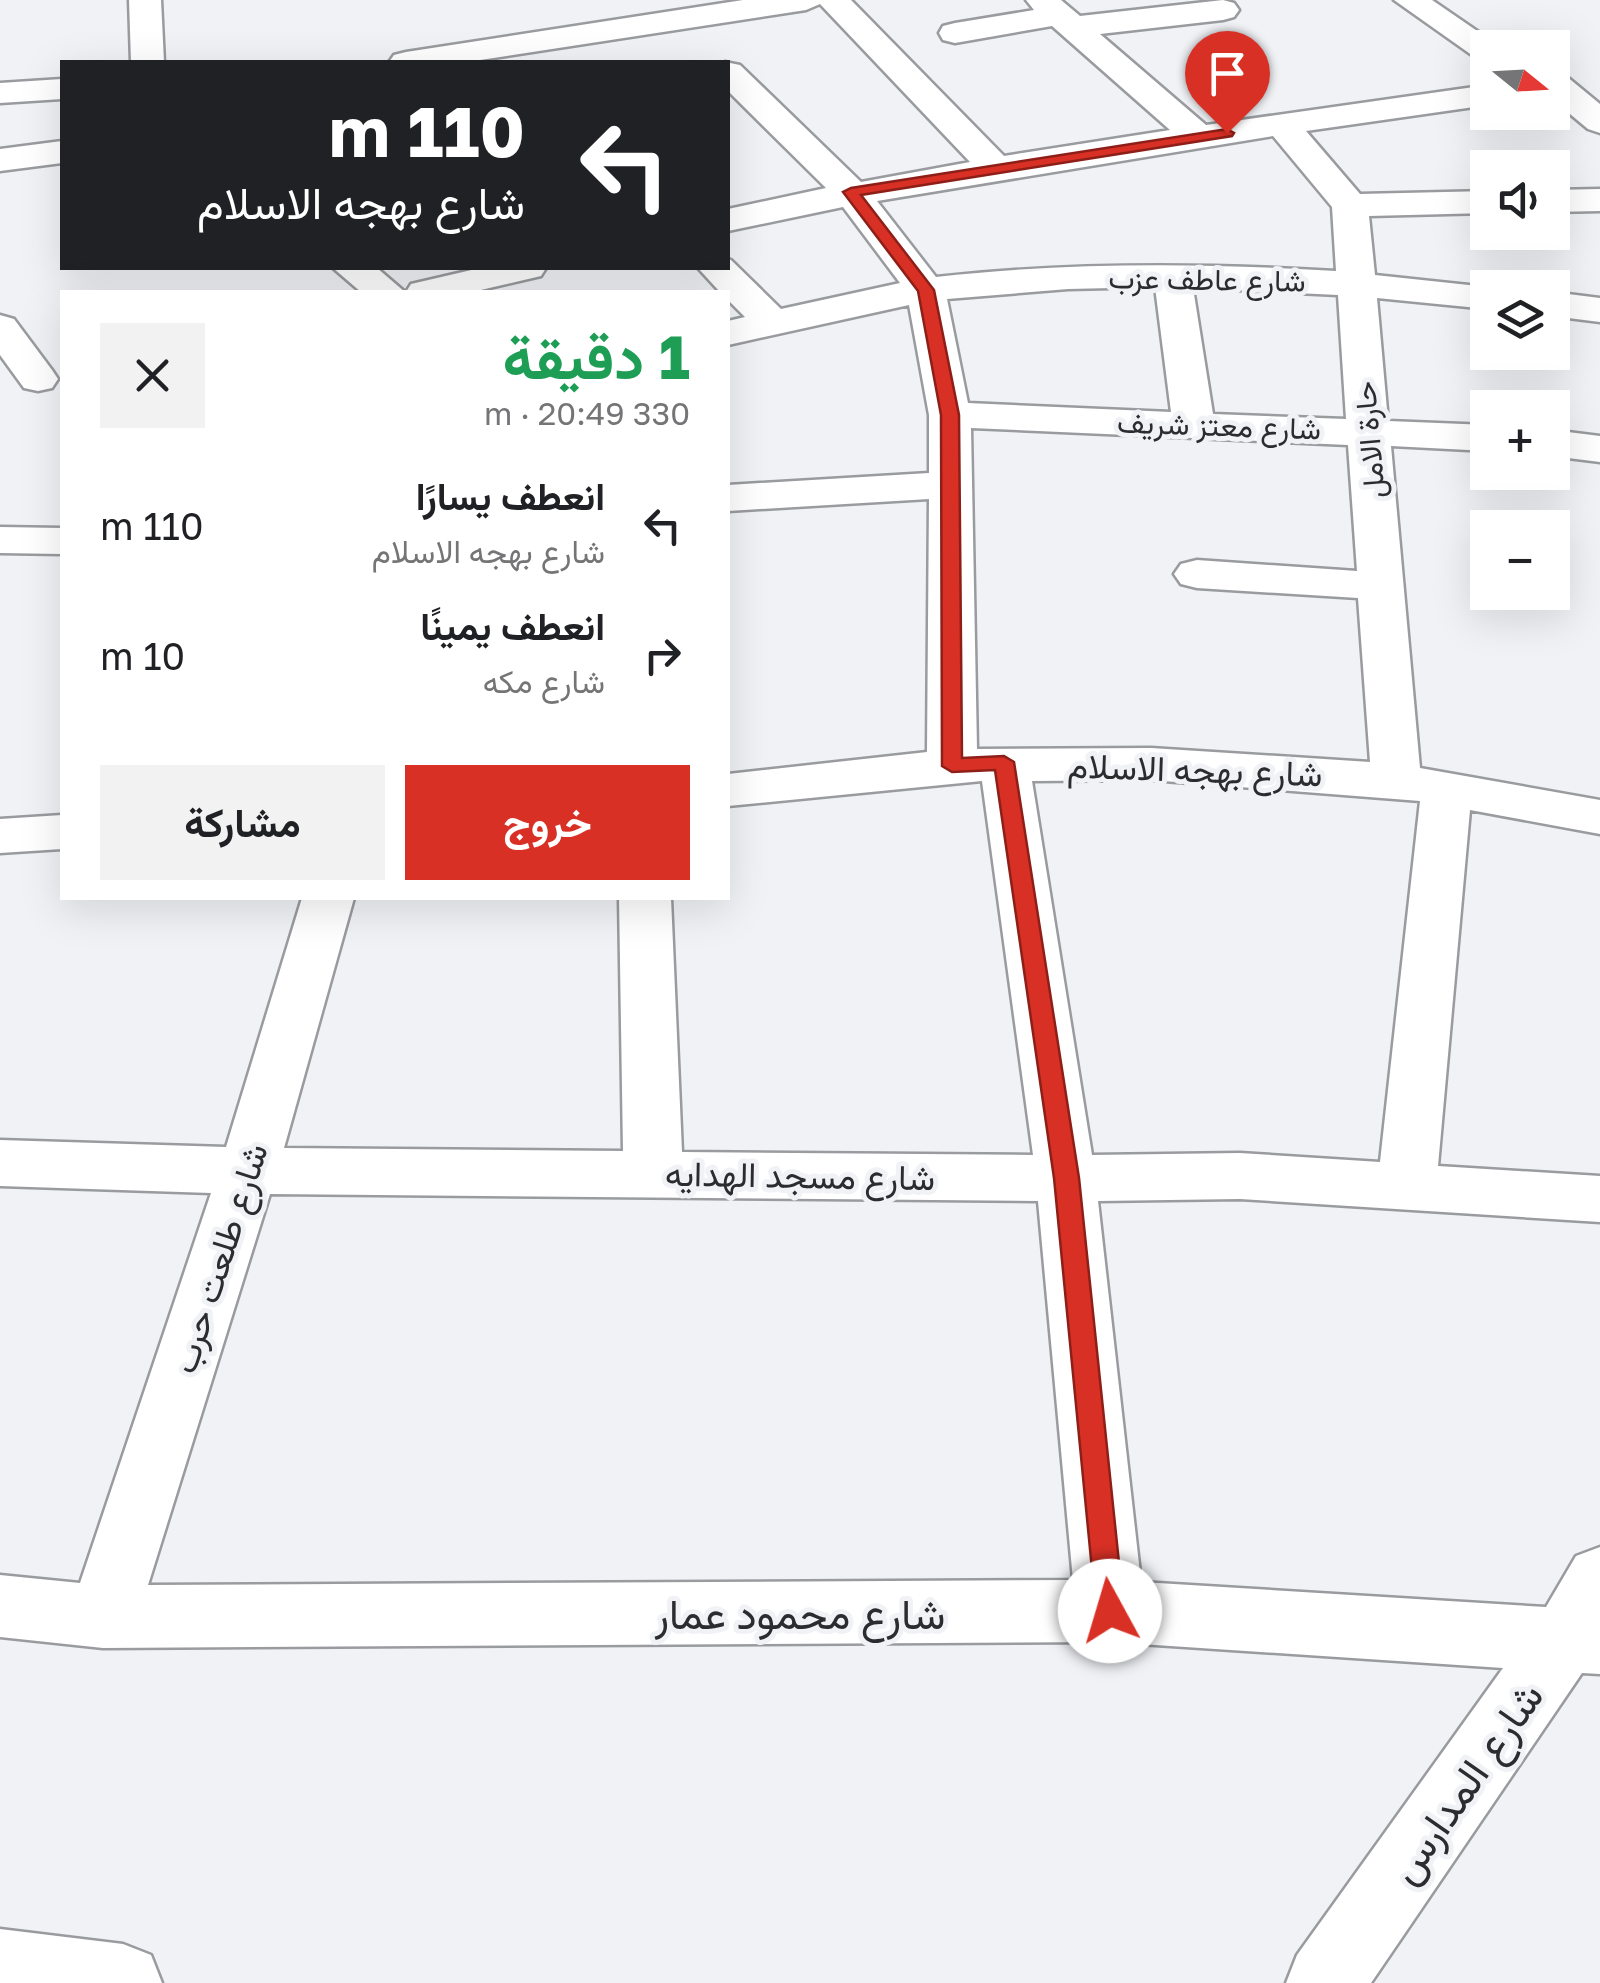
<!DOCTYPE html>
<html lang="ar">
<head>
<meta charset="utf-8">
<style>
  body { margin:0; font-family:"Golos Text",Vazirmatn,sans-serif; background:#f2f2f2; color:#202124; direction:rtl; height:100vh; display:flex; flex-direction:column; font-size:38px; white-space:nowrap }
  * { box-sizing:border-box; margin:0 }
  p { font-size:32px; color:#757577 }
  .icon { flex:none; width:55px; height:55px; fill:none; stroke:currentColor; stroke-width:2; stroke-linecap:round; stroke-linejoin:round }
  .map { position:relative; flex:1; overflow:hidden; direction:ltr }
  .sheet { position:absolute; left:60px; top:290px; width:670px; height:610px; display:flex; flex-direction:column; background:#fff; border-radius:0px; box-shadow:0 10px 40px #0002; direction:rtl }
  .sheet>* { flex:none }
  .banner { position:absolute; left:60px; top:60px; width:670px; height:210px; border-radius:0px; box-shadow:0 10px 40px #0002; direction:rtl; background:#202124; color:#fff; overflow:hidden }
  .needle { width:65px; rotate:108deg }
  .controls { position:absolute; left:1470px; top:30px; display:grid; gap:20px }
  .controls a { display:grid; place-items:center; width:100px; height:100px; border-radius:0px; background:#fff; box-shadow:0 10px 40px #0002; font-size:50px }
  .pin { position:absolute; display:grid; place-items:center; width:85px; height:85px; color:#fff; margin:-102px -42px; border-radius:50% 50% 50% 0; rotate:-45deg; box-shadow:0 0 10px #0007 }
  .pin .icon { rotate:45deg }
  .me { position:absolute; width:110px; margin:-55px; rotate:354deg; stroke-linejoin:round; filter:drop-shadow(0 0 8px #0008) }
  .turn { display:flex; align-items:center; gap:35px; height:210px; padding:0 40px; font-size:45px }
  .turn .icon { width:130px; height:130px; stroke-width:2.5 }
  .turn b { display:block; font-size:70px; line-height:85px }
  .round { display:grid; place-items:center; flex:none; width:105px; height:105px; border-radius:0px; background:#f2f2f2 }
  .overview { display:flex; align-items:center; justify-content:space-between; height:170px; padding:0 40px }
  h1 { font-size:60px; font-weight:700; line-height:75px; color:#1e9e55 }
  .primary-button { display:flex; gap:20px; margin-top:auto; padding:20px 40px }
  .primary-button a { flex:1; height:115px; border-radius:0px; background:#d93025; color:#fff; font-size:40px; font-weight:700; line-height:115px; text-align:center }
  .primary-button a+a { background:#f2f2f2; color:#202124 }
  ul { padding:0; list-style:none }
  li { display:flex; align-items:center; gap:30px; height:130px; padding:0 40px }
  li div { flex:1 }
  li b { display:block; font-size:38px }
  li em { font-style:normal }
  .map>svg:first-child { display:block }
</style>
</head>
<body>
<div class="map">
<svg width="1600" height="1983" viewBox="0 0 1600 1983">
  <rect width="100%" height="100%" fill="#f0f2f6"/>
  <g fill="none" stroke-linecap="round" stroke-linejoin="round">
    <defs>
      <g id="minor">
        <path d="M 129,0 L 161,0 L 164,62 L 131,62 Z"/>
        <path d="M 743,0 L 851,0 L 1004,156 L 1170,130 L 1052,26 L 955,43 L 943,40 L 939,33 L 943,26 L 955,23 L 1034,10 L 1026,0 L 1061,0 L 1080,16 L 1223,0 L 1234,3 L 1239,10 L 1234,17 L 1223,20 L 1100,34 L 1206,125 L 1488,85 L 1488,105 L 1306,131 L 1360,194 L 1488,191 L 1488,213 L 1369,216 L 1375,275 L 1497,288 L 1488,288 L 1488,309 L 1377,298 L 1388,421 L 1488,425 L 1488,451 L 1391,446 L 1420,768 L 1600,800 L 1600,834 L 1470,810 L 1438,1166 L 1600,1176 L 1600,1222 L 1240,1199 L 1098,1201 L 1141,1582 L 1546,1607 L 1576,1556 L 1600,1547 L 1600,1674 L 1582,1673 L 1371,1983 L 1286,1983 L 1297,1955 L 1503,1668 L 1110,1642 L 103,1648 L 0,1637 L 0,1575 L 80,1583 L 211,1193 L 0,1186 L 0,1140 L 226,1147 L 302,898 L 354,898 L 284,1148 L 623,1151 L 619,898 L 671,898 L 682,1152 L 1033,1155 L 982,781 L 728,806 L 728,774 L 927,752 L 929,499 L 728,511 L 728,485 L 929,473 L 929,415 L 909,305 L 728,345 L 728,321 L 745,317 L 728,300 L 728,292 L 720,292 L 698,268 L 728,268 L 728,259 L 731,260 L 781,309 L 900,283 L 843,207 L 728,231 L 728,209 L 826,188 L 728,91 L 725,62 L 740,65 L 861,182 L 970,162 L 820,4 L 806,10 L 467,62 L 389,62 L 394,55 L 406,52 ZM 1273,136 L 1332,207 L 1336,271 C 1202,263 1070,262 936,277 L 877,201 ZM 1155,287 L 1171,412 L 968,403 L 947,299 L 1068,289 ZM 1193,288 L 1338,295 L 1346,419 L 1213,414 ZM 971,428 L 1348,445 L 1357,571 L 1197,560 L 1181,564 L 1174,574 L 1181,584 L 1197,588 L 1358,598 L 1370,762 L 1151,748 L 977,749 ZM 1151,780 L 1420,801 L 1380,1162 L 1240,1153 L 1092,1155 L 1032,781 ZM 270,1194 L 1038,1201 L 1073,1580 L 148,1585 Z"/>
        <path d="M 1394,0 L 1432,0 L 1502,48 L 1488,48 L 1488,61 L 1476,58 Z"/>
        <path d="M 1552,73 L 1566,76 L 1600,104 L 1600,133 L 1588,129 L 1552,99 Z"/>
        <path d="M 62,79 L 62,99 L 0,103 L 0,83 Z"/>
        <path d="M 62,141 L 62,163 L 0,171 L 0,149 Z"/>
        <path d="M 1600,189 L 1600,211 L 1552,212 L 1552,190 Z"/>
        <path d="M 333,268 L 377,268 L 405,292 L 361,292 Z"/>
        <path d="M 480,268 L 546,268 L 541,276 L 472,292 L 406,292 L 411,284 Z"/>
        <path d="M 1552,292 L 1600,298 L 1600,322 L 1552,316 Z"/>
        <path d="M 0,315 L 14,319 L 52,370 L 58,379 L 52,388 L 38,391 L 24,388 L 0,355 Z"/>
        <path d="M 1552,430 L 1600,436 L 1600,462 L 1552,456 Z"/>
        <path d="M 0,527 L 62,528 L 62,554 L 0,553 Z"/>
        <path d="M 62,815 L 62,849 L 0,853 L 0,819 Z"/>
        <path d="M 0,1929 L 123,1944 L 151,1955 L 162,1983 L 0,1983 Z"/>
      </g>
    </defs>
    <use href="#minor" stroke="#999b9f" stroke-width="5"/>
    <use href="#minor" fill="#fff" fill-rule="evenodd"/>
  </g>
  <path fill="#d93025" stroke="#8d1f18" stroke-width="2.5" d="M 1227,129 L 1234,133 L 1232,136 L 861,195 L 934,290 L 959,415 L 962,758 L 1004,756 L 1014,762 L 1079,1178 L 1124,1611 L 1120,1620 L 1110,1624 L 1100,1620 L 1096,1611 L 1054,1178 L 995,770 L 952,772 L 942,766 L 941,415 L 918,291 L 843,192 L 851,188 Z"/>
  <g text-anchor="middle" dominant-baseline="central" stroke-width="10" stroke-linejoin="round" paint-order="stroke">
    <g font-size="30" fill="#2c2c2e" stroke="#f0f2f6">
      <text transform="translate(1207 279) rotate(1)">شارع عاطف عزب</text>
      <text transform="translate(1219 425) rotate(2)">شارع معتز شريف</text>
      <text transform="translate(1369 440) rotate(-95)">حارة الامل</text>
    </g>
    <g font-size="35" fill="#2c2c2e" stroke="#f0f2f6">
      <text transform="translate(1195 769) rotate(2)">شارع بهجه الاسلام</text>
      <text transform="translate(800 1175) rotate(1)">شارع مسجد الهدايه</text>
      <text transform="translate(219 1258) rotate(-72)">شارع طلعت حرب</text>
    </g>
    <g font-size="42" fill="#2c2c2e" stroke="#f0f2f6">
      <text x="800" y="1613">شارع محمود عمار</text>
      <text transform="translate(1465 1782) rotate(-55)">شارع المدارس</text>
    </g>
  </g>
</svg>
<div class="controls">
<a><svg class="needle" viewBox="-14 -14 28 28"><path d="M0-13l5 13h-10z" fill="#e53935"/><path d="M0 13l5-13h-10z" fill="#757577"/></svg></a>
<a><svg class="icon" aria-label="sound" viewBox="0 0 24 24"><path d="M4 9h4l5-4v14l-5-4H4zM17 9q2 3 0 6"/></svg></a>
<a><svg class="icon" aria-label="layers" viewBox="0 0 24 24"><path d="M12 4l9 5-9 5-9-5zM3 14l9 5 9-5"/></svg></a>
<a>+</a>
<a>−</a>
</div>
<div class="pin" style="left:1227px;top:133px;background:#d93025"><svg class="icon" aria-label="arrive" viewBox="0 0 24 24"><path d="M6 21V4h12l-3 4 3 4H6"/></svg></div>
<svg class="me" style="left:1110px;top:1611px" viewBox="-20 -20 40 40"><circle r="19" fill="#fff"/><path d="M0-13L10 11 0 6-10 11z" fill="#d93025"/></svg>
<div class="banner">
<div class="turn"><svg class="icon" aria-label="left" viewBox="0 0 24 24"><path d="M17 20v-9H6M10 6l-5 5 5 5"/></svg><div><b>110 m</b>شارع بهجه الاسلام</div></div>
</div>
<section class="sheet">
<div class="overview"><div><h1>1 دقيقة</h1><p>330 m · 20:49</p></div><a class="round"><svg class="icon" aria-label="close" viewBox="0 0 24 24"><path d="M6 6l12 12M18 6L6 18"/></svg></a></div>
<ul>
<li><svg class="icon" aria-label="left" viewBox="0 0 24 24"><path d="M17 20v-9H6M10 6l-5 5 5 5"/></svg><div><b>انعطف يسارًا</b><p>شارع بهجه الاسلام</p></div><em>110 m</em></li>
<li><svg class="icon" aria-label="right" viewBox="0 0 24 24"><path d="M7 20v-9h11M14 6l5 5-5 5"/></svg><div><b>انعطف يمينًا</b><p>شارع مكه</p></div><em>10 m</em></li>
</ul>
<div class="primary-button"><a>خروج</a><a>مشاركة</a></div>
</section>
</div>
</body>
</html>
